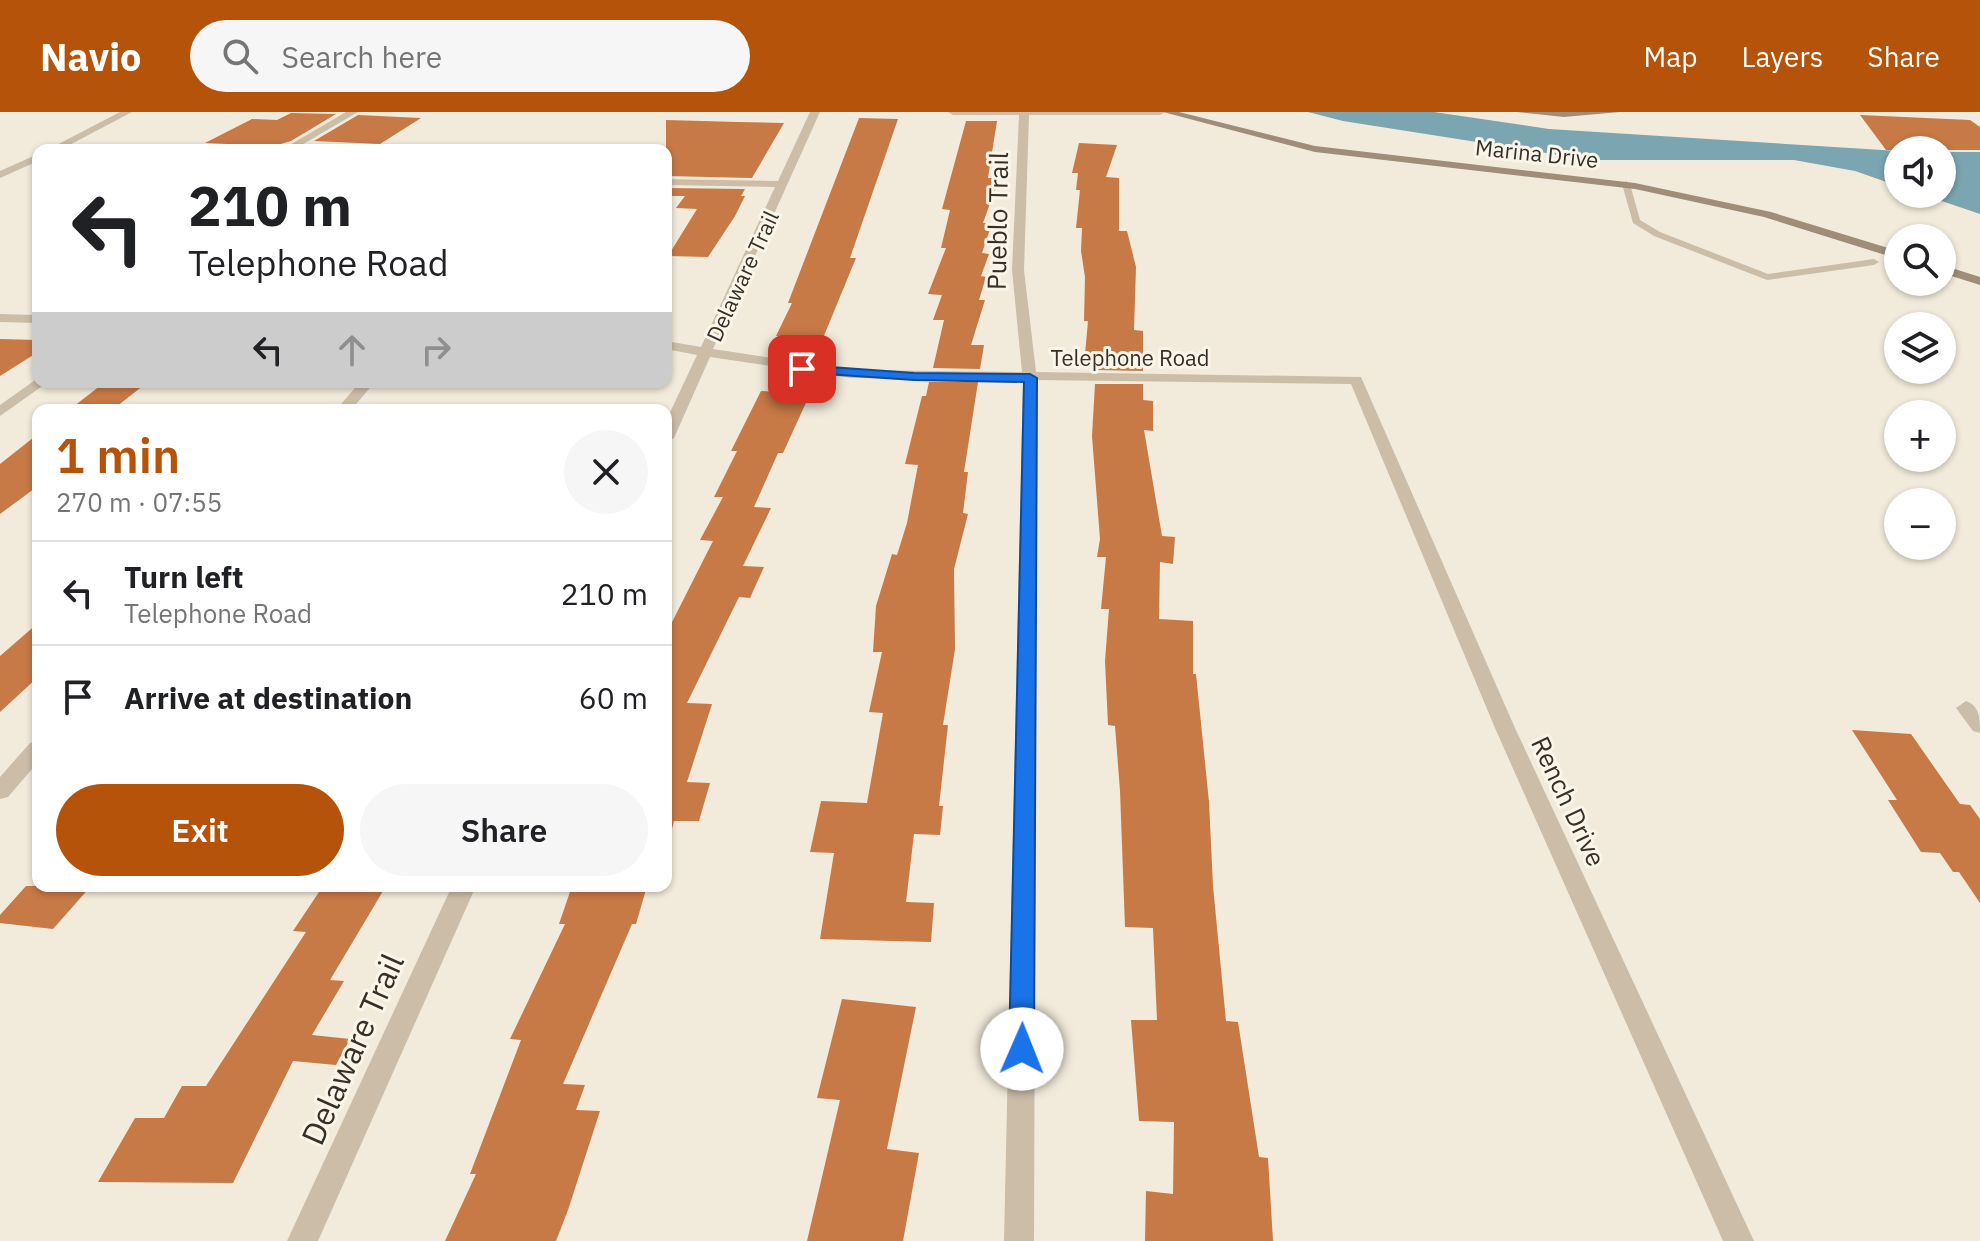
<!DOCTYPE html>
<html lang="en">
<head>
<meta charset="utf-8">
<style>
  body { margin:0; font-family:"IBM Plex Sans",sans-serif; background:#f6f6f6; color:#202124; height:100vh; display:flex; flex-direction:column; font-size:30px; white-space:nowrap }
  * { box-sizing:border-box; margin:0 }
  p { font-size:26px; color:#757577 }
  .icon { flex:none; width:44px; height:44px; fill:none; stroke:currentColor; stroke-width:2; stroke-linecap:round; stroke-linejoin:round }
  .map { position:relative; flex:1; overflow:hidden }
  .drawer { position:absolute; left:32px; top:292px; width:640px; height:488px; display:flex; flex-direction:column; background:#fff; border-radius:16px; box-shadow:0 2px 6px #0004 }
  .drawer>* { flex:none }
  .guide { position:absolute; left:32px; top:32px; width:640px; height:244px; border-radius:16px; box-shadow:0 2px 6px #0004; background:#fff; color:#202124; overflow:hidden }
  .tools { position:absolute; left:1884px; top:24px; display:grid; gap:16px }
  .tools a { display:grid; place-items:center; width:72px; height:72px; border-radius:50%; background:#fff; box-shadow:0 2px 6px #0004; font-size:40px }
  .pin { position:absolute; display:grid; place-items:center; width:68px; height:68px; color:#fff; margin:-34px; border-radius:16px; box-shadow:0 4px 12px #0006 }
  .me { position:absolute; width:88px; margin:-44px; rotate:1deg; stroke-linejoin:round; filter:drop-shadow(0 0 6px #0008) }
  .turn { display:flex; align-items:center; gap:28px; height:168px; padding:0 24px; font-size:36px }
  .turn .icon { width:104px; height:104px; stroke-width:2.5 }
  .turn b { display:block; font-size:56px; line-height:68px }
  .lanes { display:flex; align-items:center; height:76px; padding:0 24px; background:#0003; justify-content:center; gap:40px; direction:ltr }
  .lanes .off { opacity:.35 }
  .round { display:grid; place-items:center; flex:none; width:84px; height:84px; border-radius:42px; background:#f6f6f6 }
  .headline { display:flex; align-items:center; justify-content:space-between; height:136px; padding:0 24px }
  h1 { font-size:48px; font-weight:600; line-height:60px; color:#b45309 }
  .cta { display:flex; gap:16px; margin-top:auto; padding:16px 24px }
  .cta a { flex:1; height:92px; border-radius:48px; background:#b45309; color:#fff; font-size:32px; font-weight:600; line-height:92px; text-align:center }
  .cta a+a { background:#f6f6f6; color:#202124 }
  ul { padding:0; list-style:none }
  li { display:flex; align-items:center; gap:24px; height:104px; padding:0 24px; border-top:2px solid #e0e0e0 }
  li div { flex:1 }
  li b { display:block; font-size:30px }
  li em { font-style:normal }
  header { display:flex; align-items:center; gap:48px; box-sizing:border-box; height:112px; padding:0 40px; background:#b45309; color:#fff }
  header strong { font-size:38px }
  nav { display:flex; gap:44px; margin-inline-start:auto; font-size:28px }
  .search { width:560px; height:72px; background:#f6f6f6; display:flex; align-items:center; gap:20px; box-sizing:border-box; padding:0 28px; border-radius:44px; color:#757577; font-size:30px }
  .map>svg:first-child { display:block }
</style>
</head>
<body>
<header>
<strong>Navio</strong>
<div class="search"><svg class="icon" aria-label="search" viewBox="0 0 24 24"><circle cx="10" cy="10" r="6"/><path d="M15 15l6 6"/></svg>Search here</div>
<nav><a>Map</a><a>Layers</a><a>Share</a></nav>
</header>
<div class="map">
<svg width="1980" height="1129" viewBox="0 0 1980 1129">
  <rect width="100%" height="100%" fill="#f2ebdc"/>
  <g fill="#7ba5b0">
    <path d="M 1308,0 L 1434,0 L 1549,17 L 1898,39 L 1898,74 L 1855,59 L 1794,48 L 1591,48 L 1343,9 Z"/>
    <path d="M 1942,40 L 1980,40 L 1980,102 L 1921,82 L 1942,82 Z"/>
  </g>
  <g fill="#c77946">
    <path d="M 291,1 L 336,2 L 291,29 L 274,34 L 205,31 L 252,7 L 277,8 Z"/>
    <path d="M 358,3 L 421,6 L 380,32 L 314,29 Z"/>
    <path d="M 1860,3 L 1970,8 L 1980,15 L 1980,38 L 1886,38 Z"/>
    <path d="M 859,6 L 898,7 L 850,146 L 856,146 L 823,226 L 776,224 L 792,191 L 788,191 Z"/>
    <path d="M 666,8 L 738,10 L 784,11 L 752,66 L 666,64 Z"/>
    <path d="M 966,9 L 997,9 L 988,66 L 999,66 L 983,111 L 992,111 L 982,141 L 989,142 L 981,164 L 986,165 L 979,188 L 985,188 L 971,233 L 984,233 L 980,257 L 933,256 L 944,208 L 933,208 L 942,183 L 928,182 L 946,136 L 941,136 L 950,98 L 942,97 Z"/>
    <path d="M 1079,31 L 1117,33 L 1106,65 L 1119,66 L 1119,119 L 1127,119 L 1136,155 L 1134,218 L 1143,219 L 1143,259 L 1096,258 L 1097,242 L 1085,242 L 1088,209 L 1084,209 L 1085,165 L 1081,139 L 1082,116 L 1076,116 L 1080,78 L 1076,78 L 1078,61 L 1072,61 Z"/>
    <path d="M 666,76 L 745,77 L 741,84 L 745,84 L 735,104 L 708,145 L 668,144 L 697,97 L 676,96 L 685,84 L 666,84 Z"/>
    <path d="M 0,227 L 38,228 L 38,240 L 0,264 Z"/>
    <path d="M 105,270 L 148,270 L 112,298 L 69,298 Z"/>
    <path d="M 929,270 L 978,270 L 964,360 L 968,360 L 963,401 L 968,402 L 954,457 L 955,537 L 943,613 L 948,613 L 939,694 L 943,694 L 940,723 L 914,722 L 906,790 L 934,791 L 931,830 L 820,827 L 834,741 L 810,740 L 821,689 L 867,691 L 883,601 L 869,600 L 882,540 L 873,540 L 876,494 L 892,442 L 897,443 L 907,411 L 918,353 L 905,352 L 922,284 L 926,284 Z"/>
    <path d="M 1095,272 L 1143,272 L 1143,288 L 1153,289 L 1153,319 L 1144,318 L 1162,424 L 1175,425 L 1173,452 L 1160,450 L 1159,507 L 1193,509 L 1193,562 L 1196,562 L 1209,690 L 1213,774 L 1226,909 L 1238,910 L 1259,1045 L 1268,1046 L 1273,1129 L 1145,1129 L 1146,1079 L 1173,1082 L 1174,1010 L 1139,1009 L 1131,908 L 1157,908 L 1153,816 L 1125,815 L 1120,679 L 1115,614 L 1108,613 L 1105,549 L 1109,497 L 1101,497 L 1106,445 L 1097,445 L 1100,427 L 1092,324 Z"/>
    <path d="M 761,279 L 810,282 L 783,341 L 778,341 L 754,395 L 771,396 L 743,454 L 764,455 L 750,486 L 739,485 L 687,591 L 712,592 L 687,670 L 710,671 L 699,709 L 674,709 L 672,717 L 666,716 L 666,522 L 713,429 L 700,428 L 723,385 L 714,385 L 737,339 L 731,339 Z"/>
    <path d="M 38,322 L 38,374 L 0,402 L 0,352 Z"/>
    <path d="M 38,511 L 38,565 L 0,600 L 0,544 Z"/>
    <path d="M 1852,618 L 1911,622 L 1960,692 L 1970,693 L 1980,707 L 1980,791 L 1959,760 L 1953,760 L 1940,741 L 1921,740 L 1888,688 L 1897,688 Z"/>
    <path d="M 26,774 L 91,774 L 53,817 L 0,811 L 0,803 Z"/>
    <path d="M 323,774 L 386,774 L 330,868 L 344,869 L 312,923 L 350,927 L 336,953 L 293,949 L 233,1071 L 98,1070 L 135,1006 L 164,1006 L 182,974 L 206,974 L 306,820 L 293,819 Z"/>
    <path d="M 572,774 L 647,774 L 636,812 L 632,812 L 563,972 L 585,973 L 576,998 L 600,999 L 568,1098 L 556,1129 L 445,1129 L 476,1062 L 470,1062 L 521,928 L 510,927 L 565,812 L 559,812 Z"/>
    <path d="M 842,887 L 916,895 L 887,1037 L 919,1041 L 903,1129 L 807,1129 L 840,988 L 817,986 Z"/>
  </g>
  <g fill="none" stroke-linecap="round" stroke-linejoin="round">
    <path fill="#cbbda8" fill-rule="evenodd" d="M 1626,69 L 1630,72 L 1640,108 L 1660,120 L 1768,162 L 1874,147 L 1879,150 L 1874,153 L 1767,168 L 1654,124 L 1633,111 L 1622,72 Z"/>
    <g fill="#cbbda8" fill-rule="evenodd">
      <path d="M 120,0 L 132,0 L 60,38 L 47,38 Z"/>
      <path d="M 346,0 L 358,0 L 293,38 L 281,38 Z"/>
      <path d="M 810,0 L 820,0 L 713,237 L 851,258 L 1022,260 L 1012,158 L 1019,3 L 953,3 L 948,0 L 1165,0 L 1160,3 L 1029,3 L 1024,158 L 1036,260 L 1361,265 L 1515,616 L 1754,1129 L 1723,1129 L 1495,616 L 1351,272 L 1037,268 L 1034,1129 L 1004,1129 L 1023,268 L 851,266 L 710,245 L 674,326 L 666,331 L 666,309 L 697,243 L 666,237 L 666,229 L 701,235 L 775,75 L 666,73 L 666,67 L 778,69 Z"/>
      <path d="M 38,42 L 38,49 L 0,66 L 0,59 Z"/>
      <path d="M 0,202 L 38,203 L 38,211 L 0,210 Z"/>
      <path d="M 38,266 L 38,270 L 48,270 L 0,304 L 0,293 Z"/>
      <path d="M 360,270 L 375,270 L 351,298 L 336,298 Z"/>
      <path d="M 1966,589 C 1980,594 1980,607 1980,621 L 1973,619 L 1956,596 Z"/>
      <path d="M 38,629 L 38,650 L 8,685 L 0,687 L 0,665 L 30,631 Z"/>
      <path d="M 452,774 L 476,774 L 318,1129 L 287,1129 Z"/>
    </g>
    <g fill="#9f8d79" fill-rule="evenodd">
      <path d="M 1163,0 L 1179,0 L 1315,34 L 1635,71 L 1771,100 L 1898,139 L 1898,147 L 1764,105 L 1635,77 L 1315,40 Z"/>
      <path d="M 1517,0 L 1620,0 L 1564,5 Z"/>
      <path d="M 1942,153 L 1980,165 L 1980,173 L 1942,161 Z"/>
    </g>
  </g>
  <path fill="#1a73e8" stroke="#114b97" stroke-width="2" d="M 802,253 L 914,261 L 1030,262 L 1037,266 L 1034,937 L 1031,945 L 1022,948 L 1013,945 L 1009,937 L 1024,270 L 914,268 L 797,260 L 797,254 Z"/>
  <g text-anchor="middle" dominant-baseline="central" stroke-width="6" stroke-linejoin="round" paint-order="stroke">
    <g font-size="22" fill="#372f28" stroke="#faf5e9">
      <text transform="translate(1537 41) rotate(6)">Marina Drive</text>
      <text transform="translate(742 164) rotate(-65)">Delaware Trail</text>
      <text x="1130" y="245">Telephone Road</text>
    </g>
    <g font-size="26" fill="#372f28" stroke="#faf5e9">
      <text transform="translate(997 109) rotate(-89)">Pueblo Trail</text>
      <text transform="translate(1569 689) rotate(65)">Rench Drive</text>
    </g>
    <g font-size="32" fill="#372f28" stroke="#faf5e9">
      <text transform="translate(352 937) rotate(-66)">Delaware Trail</text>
    </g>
  </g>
</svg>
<div class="tools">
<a><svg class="icon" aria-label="sound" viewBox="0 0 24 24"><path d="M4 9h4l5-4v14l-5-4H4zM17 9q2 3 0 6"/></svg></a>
<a><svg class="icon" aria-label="search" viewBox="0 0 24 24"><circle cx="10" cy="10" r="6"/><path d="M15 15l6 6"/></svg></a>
<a><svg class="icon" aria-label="layers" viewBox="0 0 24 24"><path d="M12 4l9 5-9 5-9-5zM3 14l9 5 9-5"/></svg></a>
<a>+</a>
<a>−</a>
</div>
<div class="pin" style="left:802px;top:257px;background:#d93025"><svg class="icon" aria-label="arrive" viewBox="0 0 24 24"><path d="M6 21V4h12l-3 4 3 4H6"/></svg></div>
<svg class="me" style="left:1022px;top:937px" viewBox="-20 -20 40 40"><circle r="19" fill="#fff"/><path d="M0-13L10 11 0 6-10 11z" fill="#1a73e8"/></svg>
<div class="guide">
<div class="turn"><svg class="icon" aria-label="left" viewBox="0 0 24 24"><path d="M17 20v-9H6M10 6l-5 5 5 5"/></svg><div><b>210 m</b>Telephone Road</div></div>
<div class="lanes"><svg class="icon" aria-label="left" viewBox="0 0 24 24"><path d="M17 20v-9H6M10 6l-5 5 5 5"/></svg><svg class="icon off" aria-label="ahead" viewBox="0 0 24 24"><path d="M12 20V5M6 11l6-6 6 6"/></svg><svg class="icon off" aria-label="right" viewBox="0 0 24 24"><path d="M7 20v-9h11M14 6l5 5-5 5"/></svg></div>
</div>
<section class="drawer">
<div class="headline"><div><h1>1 min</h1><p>270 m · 07:55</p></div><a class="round"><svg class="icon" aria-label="close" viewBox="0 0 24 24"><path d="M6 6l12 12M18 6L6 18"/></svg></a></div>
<ul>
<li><svg class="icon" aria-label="left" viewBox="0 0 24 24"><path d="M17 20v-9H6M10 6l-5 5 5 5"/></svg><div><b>Turn left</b><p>Telephone Road</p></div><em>210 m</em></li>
<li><svg class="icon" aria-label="arrive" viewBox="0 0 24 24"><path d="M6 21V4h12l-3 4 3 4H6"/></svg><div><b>Arrive at destination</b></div><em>60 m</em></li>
</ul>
<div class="cta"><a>Exit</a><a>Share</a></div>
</section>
</div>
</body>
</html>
